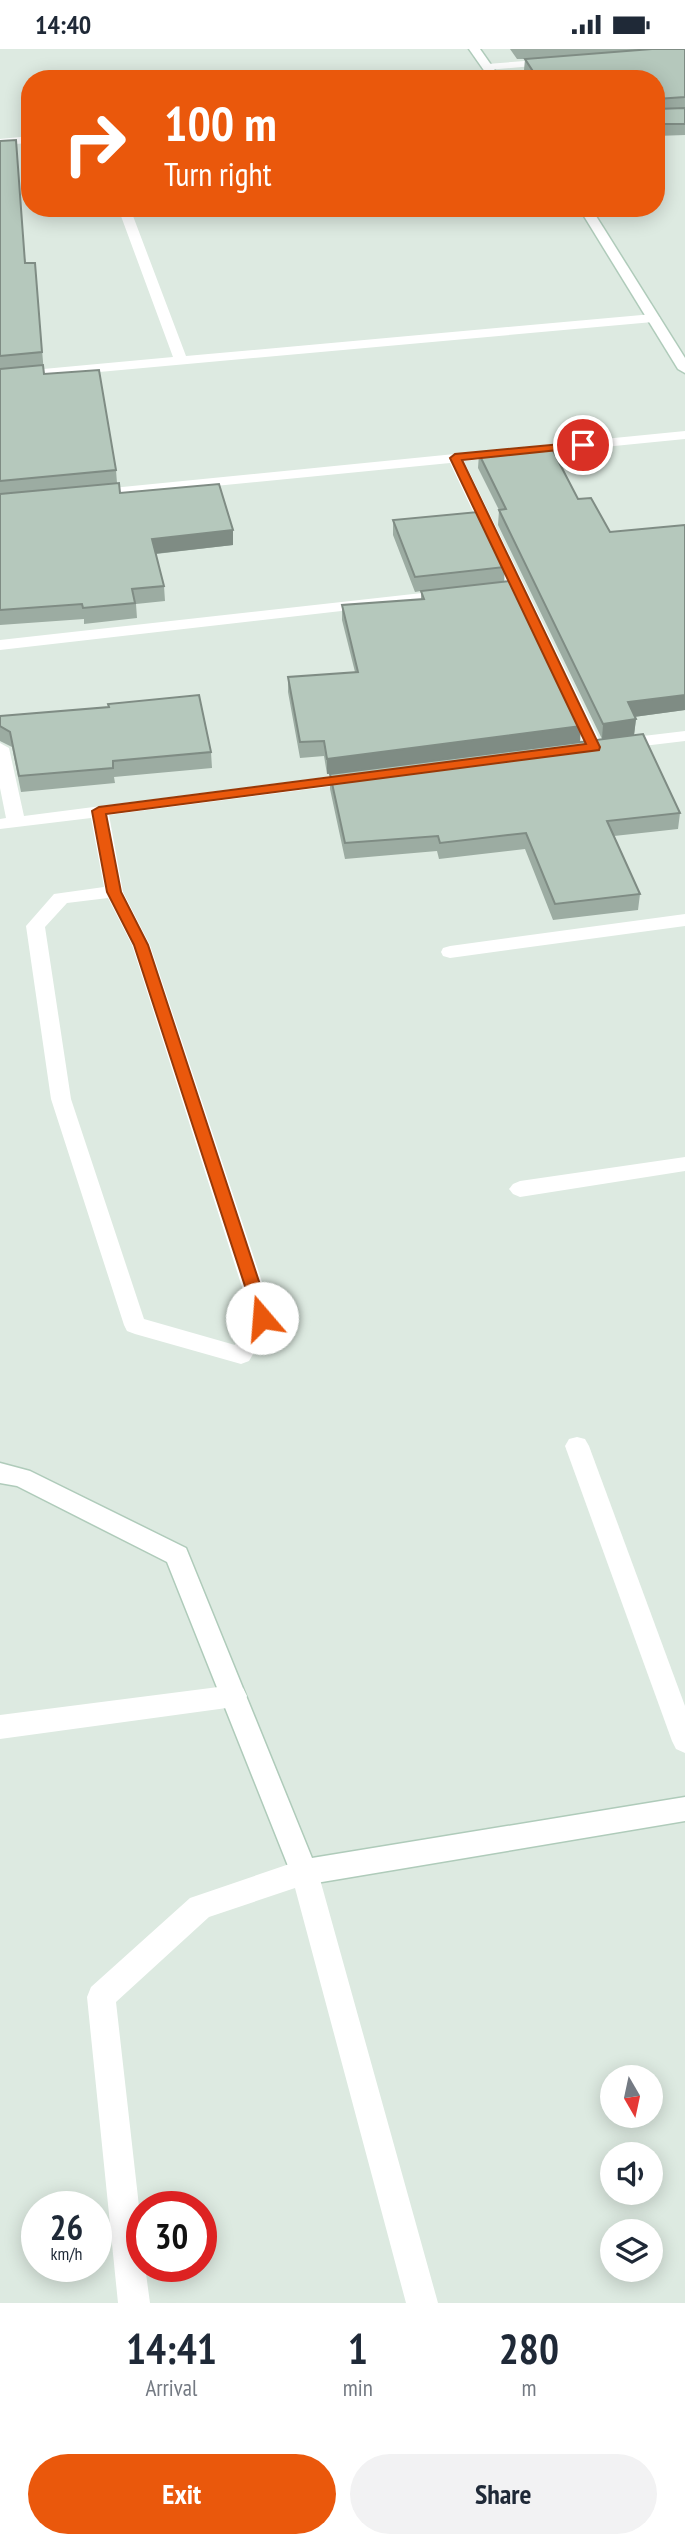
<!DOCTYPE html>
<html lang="en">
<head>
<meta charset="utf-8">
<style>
  body { margin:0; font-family:"PT Sans Narrow",sans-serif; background:#f2f2f3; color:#1f2937; height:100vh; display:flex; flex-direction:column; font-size:26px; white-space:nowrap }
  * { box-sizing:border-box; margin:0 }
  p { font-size:23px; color:#747a83 }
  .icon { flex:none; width:38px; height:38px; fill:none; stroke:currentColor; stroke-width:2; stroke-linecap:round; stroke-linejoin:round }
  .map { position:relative; height:2254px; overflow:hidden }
  .panel { display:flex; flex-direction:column; background:#fff; flex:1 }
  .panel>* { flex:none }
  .hud { position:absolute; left:21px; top:21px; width:644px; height:147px; border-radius:28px; box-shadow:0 4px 18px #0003; background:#ea580c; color:#fff; overflow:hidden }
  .needle { width:46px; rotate:171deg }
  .fabs { position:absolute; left:600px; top:2016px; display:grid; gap:14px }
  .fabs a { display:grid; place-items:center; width:63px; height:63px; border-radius:50%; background:#fff; box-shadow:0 4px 18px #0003; font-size:35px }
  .speed { position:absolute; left:21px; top:2142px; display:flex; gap:14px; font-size:35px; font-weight:700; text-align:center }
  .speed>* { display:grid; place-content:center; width:91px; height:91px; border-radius:50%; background:#fff; box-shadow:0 4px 18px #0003; line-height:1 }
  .speed small { font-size:18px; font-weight:400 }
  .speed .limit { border:10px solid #d22; background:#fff; color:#111 }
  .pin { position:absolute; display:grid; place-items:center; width:60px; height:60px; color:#fff; margin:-30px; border:4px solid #fff; border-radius:50%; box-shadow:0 2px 7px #0007 }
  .me { position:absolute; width:77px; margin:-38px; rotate:342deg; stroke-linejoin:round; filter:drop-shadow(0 0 5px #0008) }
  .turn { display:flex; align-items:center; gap:24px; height:147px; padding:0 28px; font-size:32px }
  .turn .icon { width:91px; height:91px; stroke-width:2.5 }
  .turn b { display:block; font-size:49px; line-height:60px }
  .eta { display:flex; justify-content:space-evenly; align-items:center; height:119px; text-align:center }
  .eta b { font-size:42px; font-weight:800; line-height:49px }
  .cta { display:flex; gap:14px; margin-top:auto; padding:14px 28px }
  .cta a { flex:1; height:80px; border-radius:42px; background:#ea580c; color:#fff; font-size:28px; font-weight:800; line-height:80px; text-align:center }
  .cta a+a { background:#f2f2f3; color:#1f2937 }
  .status { display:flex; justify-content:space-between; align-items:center; height:49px; padding:0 35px; background:#fff; direction:ltr }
  .status svg { height:19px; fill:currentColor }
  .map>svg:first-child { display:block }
</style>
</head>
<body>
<div class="status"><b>14:40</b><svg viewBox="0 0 49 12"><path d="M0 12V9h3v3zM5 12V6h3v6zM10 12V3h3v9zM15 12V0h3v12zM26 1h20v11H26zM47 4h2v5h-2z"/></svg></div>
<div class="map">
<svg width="685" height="2254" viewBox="0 0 685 2254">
  <rect width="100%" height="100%" fill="#ddeae1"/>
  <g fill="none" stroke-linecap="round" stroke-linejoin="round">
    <defs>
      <g id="secondary">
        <path d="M 469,0 L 480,0 L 501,30 L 490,30 Z"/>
        <path d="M 579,159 L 591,159 L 685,309 L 685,324 L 678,320 Z"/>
        <path d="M 0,1414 L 30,1422 L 186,1499 L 312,1809 L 685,1748 L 685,1772 L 304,1836 L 294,1832 L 167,1513 L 17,1437 L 0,1434 Z"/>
      </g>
    </defs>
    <use href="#secondary" stroke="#afcbba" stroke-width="3"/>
    <g fill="#fff" fill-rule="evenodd">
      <path d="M 551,10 L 556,13 L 555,15 L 487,21 L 482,18 L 487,15 Z"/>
      <path d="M 30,87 L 30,94 L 0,96 L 0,90 Z"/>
      <path d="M 118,159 L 130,159 L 186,307 L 653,265 L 660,269 L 653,273 L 0,332 L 0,324 L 173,308 Z"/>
      <path d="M 685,382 L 685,390 L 464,412 L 603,698 L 594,703 L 585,698 L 450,414 L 92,449 L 85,445 L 92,441 Z"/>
      <path d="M 449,541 L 457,546 L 455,549 L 0,601 L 0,591 Z"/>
      <path d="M 685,682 L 685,692 L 618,700 L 609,695 L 618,690 Z"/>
      <path d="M 0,694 L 9,699 L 24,767 L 357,724 L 366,729 L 357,734 L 109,766 L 123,843 L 150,896 L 274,1269 L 249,1312 L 241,1315 L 135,1285 L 127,1282 L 124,1276 L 51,1050 L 26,877 L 54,845 L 104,838 L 91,769 L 0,780 L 0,770 L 6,769 L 0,739 ZM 108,849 L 132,896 L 252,1269 L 235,1296 L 144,1270 L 71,1050 L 45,878 L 67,854 Z"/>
      <path d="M 685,865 L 685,877 L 450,909 L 443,907 L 441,903 L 443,899 L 450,897 Z"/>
      <path d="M 685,1108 L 685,1122 L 520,1148 L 513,1145 L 509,1140 L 513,1135 L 520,1132 Z"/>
      <path d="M 577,1388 L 585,1390 L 589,1397 L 685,1657 L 685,1704 L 676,1700 L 672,1692 L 565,1397 L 569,1390 Z"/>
      <path d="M 234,1636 L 243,1639 L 247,1647 L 243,1655 L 234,1658 L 0,1690 L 0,1666 Z"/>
      <path d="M 304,1810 L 314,1814 L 318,1823 L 438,2254 L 406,2254 L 295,1839 L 209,1868 L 116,1953 L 142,2184 L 142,2217 L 145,2217 L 150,2254 L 118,2254 L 87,1948 L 91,1938 L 190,1849 Z"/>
    </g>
    <use href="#secondary" fill="#fff" fill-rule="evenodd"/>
  </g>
  <g fill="#9caca2">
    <path d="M 510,0 L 685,0 L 685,86 L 656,87 L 656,30 L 530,30 L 524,21 L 525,10 L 517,10 Z"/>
    <path d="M 0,92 L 26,214 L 35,214 L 44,325 L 116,421 L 117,434 L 120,444 L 233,481 L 233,496 L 156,505 L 164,537 L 165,552 L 136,555 L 137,569 L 84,575 L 84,570 L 0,576 Z"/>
    <path d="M 479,405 L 578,450 L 610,483 L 685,476 L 685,661 L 634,668 L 636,670 L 634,686 L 680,764 L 678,780 L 614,787 L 640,845 L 638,861 L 553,871 L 525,800 L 439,810 L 437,802 L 345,810 L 330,740 L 330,725 L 327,725 L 324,707 L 300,709 L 288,643 L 288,628 L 355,623 L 342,571 L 342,556 L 421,550 L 421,542 L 415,543 L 393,486 L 393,471 L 505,518 L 504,533 L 580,693 L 602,690 L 498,476 L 499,461 L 478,419 Z"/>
    <path d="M 0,667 L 211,703 L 212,719 L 114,728 L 115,734 L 21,743 L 12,698 L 0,692 Z"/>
  </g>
  <g fill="#7f8c84">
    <path d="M 233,481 L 233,496 L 153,505 L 152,490 Z"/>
    <path d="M 685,646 L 685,661 L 626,669 L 628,653 Z"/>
    <path d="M 636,670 L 634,686 L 602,690 L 603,675 Z"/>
    <path d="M 581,677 L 580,693 L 327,725 L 327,710 Z"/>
  </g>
  <g fill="#b5c8bc" stroke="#7f8c84" stroke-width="2">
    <path d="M 652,0 L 685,0 L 685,48 L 657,50 L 656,54 L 656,30 L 538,30 L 525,10 Z"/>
    <path d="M 148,28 L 149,30 L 123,30 Z"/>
    <path d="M 685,59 L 685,75 L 656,75 L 656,60 Z"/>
    <path d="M 16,91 L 25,214 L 35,214 L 42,303 L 0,307 L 0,92 Z"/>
    <path d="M 43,316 L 44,325 L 99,321 L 116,421 L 0,432 L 0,320 Z"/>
    <path d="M 551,398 L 578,450 L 591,449 L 610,483 L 685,476 L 685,646 L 628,653 L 636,670 L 603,675 L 499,461 L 506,460 L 479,405 Z"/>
    <path d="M 119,434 L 120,444 L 219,435 L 233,481 L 152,490 L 164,537 L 132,540 L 135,554 L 83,559 L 82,555 L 0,561 L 0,445 Z"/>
    <path d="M 478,463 L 505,518 L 415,528 L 393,471 Z"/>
    <path d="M 511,532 L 581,677 L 327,710 L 324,692 L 300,693 L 288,628 L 358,623 L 342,556 L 424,550 L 421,542 Z"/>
    <path d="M 199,646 L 211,703 L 113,712 L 113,719 L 19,727 L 10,683 L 0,677 L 0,667 L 109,658 L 108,655 Z"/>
    <path d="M 643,685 L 680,764 L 607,772 L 640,845 L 555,855 L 526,784 L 440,794 L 438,787 L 345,794 L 330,725 Z"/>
  </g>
  <path fill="#ea580c" stroke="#983908" stroke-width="2" d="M 583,393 L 587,394 L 587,398 L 462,411 L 600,698 L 599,701 L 106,765 L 121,843 L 148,896 L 271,1269 L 268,1274 L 257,1274 L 134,896 L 107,843 L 92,762 L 99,758 L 586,695 L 450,409 L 455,405 Z"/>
</svg>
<div class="fabs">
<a><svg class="needle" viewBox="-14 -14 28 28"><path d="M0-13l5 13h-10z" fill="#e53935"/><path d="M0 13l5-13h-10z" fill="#747a83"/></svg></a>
<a><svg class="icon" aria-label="sound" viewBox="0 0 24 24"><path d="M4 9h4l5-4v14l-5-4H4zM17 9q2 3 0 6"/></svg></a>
<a><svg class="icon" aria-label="layers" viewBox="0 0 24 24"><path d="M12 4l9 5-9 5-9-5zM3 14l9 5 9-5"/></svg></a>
</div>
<div class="speed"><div>26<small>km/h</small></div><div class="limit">30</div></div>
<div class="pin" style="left:583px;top:396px;background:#d93025"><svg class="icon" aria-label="arrive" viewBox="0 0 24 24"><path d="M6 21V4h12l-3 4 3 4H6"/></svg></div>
<svg class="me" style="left:262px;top:1269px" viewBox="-20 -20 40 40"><circle r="19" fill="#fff"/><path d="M0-13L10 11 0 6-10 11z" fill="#ea580c"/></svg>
<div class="hud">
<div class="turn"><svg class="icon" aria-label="right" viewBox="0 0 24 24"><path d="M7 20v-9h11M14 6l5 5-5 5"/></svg><div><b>100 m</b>Turn right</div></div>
</div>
</div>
<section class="panel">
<div class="eta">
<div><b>14:41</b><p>Arrival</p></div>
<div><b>1</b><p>min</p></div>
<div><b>280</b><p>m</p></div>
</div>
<div class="cta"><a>Exit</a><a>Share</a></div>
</section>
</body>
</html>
